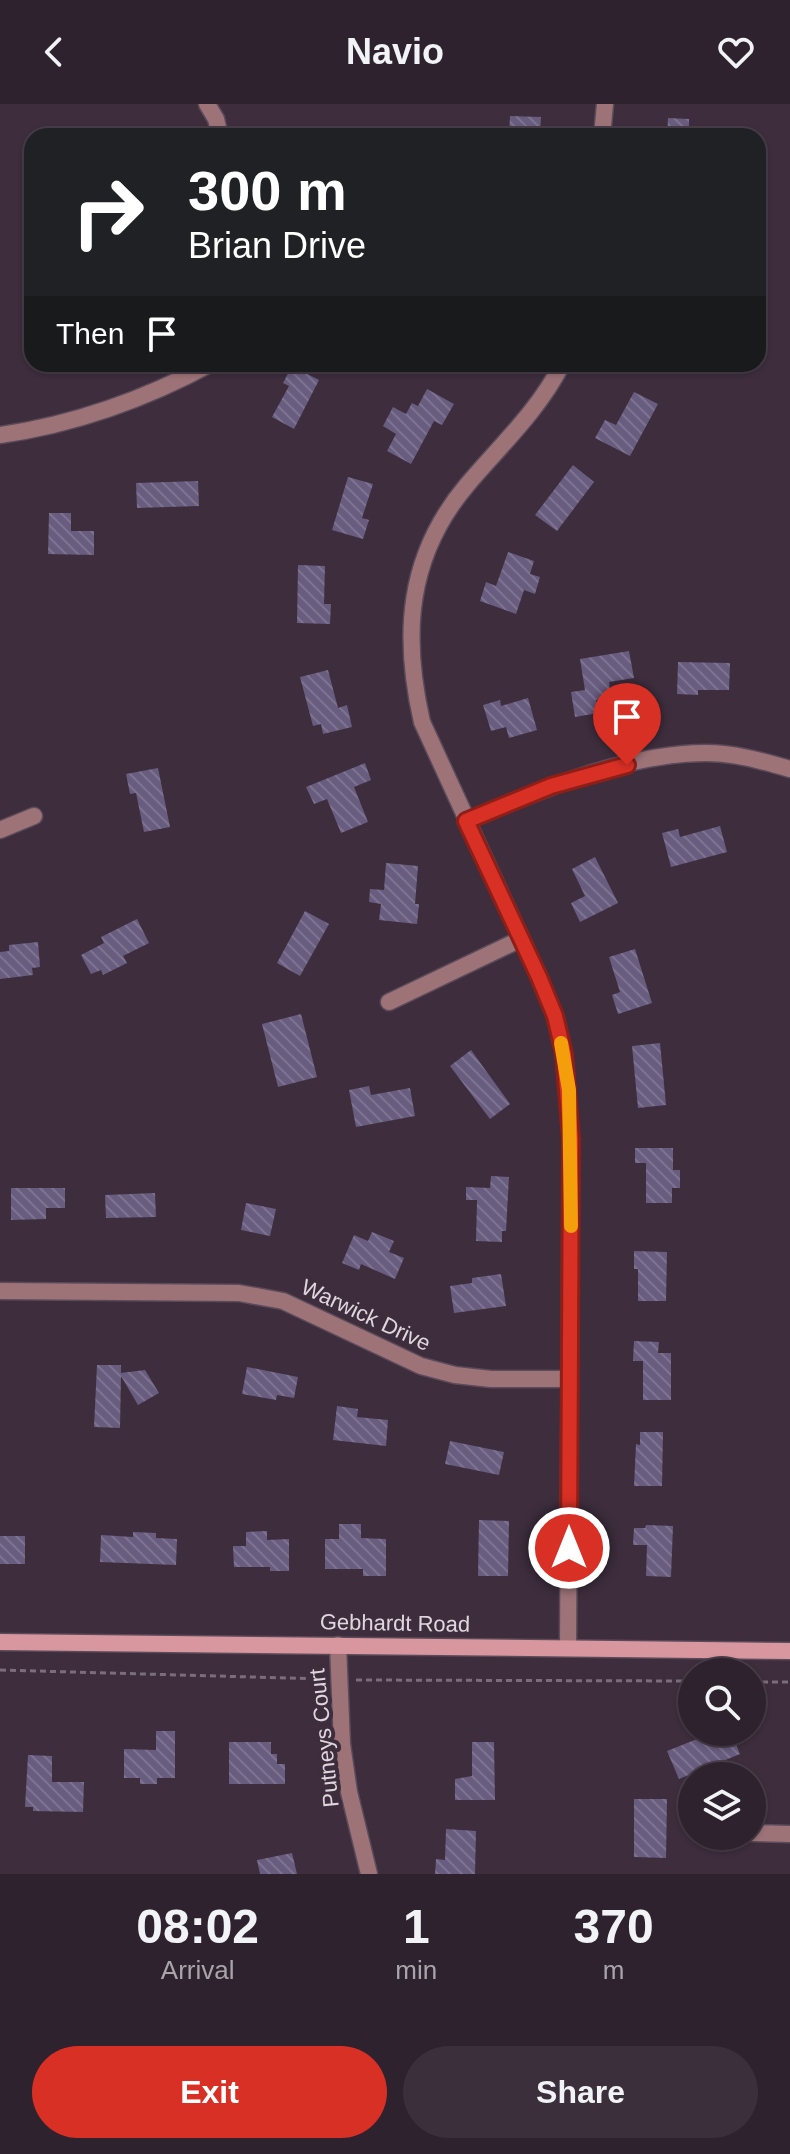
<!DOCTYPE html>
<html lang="en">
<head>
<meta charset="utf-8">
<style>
  body { margin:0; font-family:Helvetica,sans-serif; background:#3a2f3a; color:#f1f3f6; height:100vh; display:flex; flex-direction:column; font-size:30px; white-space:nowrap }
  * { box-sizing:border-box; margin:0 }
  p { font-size:26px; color:#a7a4aa }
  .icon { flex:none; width:44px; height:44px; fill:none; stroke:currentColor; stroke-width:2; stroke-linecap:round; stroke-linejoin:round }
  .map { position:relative; height:1770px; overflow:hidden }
  .side { display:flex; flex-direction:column; background:#2e222e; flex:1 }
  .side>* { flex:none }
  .guide { position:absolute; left:24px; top:24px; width:742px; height:244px; border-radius:24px; box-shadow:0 2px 6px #0004,0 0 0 2px #493f4a; background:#202124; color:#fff; overflow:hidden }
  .buttons { position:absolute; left:678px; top:1554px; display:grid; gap:16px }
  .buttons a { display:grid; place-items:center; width:88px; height:88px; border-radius:50%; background:#2e222e; box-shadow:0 2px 6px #0004,0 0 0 2px #493f4a; font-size:40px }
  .pin { position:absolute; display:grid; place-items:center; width:68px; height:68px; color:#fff; margin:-82px -34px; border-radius:50% 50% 50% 0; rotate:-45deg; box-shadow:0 0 8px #0007 }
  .pin .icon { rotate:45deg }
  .me { position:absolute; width:88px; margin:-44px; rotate:0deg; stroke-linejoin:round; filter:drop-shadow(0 0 6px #0008) }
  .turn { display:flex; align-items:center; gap:28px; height:168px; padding:0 32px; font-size:36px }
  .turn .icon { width:104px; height:104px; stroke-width:2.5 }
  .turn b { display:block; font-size:56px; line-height:68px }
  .then { display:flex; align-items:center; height:76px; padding:0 32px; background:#0003; gap:16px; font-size:30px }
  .eta { display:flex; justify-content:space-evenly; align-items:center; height:136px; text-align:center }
  .eta b { font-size:48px; font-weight:800; line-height:56px }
  .button { display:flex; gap:16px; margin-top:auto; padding:16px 32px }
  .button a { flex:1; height:92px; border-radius:48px; background:#d93025; color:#fff; font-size:32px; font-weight:800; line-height:92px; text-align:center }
  .button a+a { background:#3a2f3a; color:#f1f3f6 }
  header { display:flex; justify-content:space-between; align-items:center; height:104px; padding:0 32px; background:#2e222e; font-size:36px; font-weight:800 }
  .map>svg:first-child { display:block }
</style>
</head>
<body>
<header><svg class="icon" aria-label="back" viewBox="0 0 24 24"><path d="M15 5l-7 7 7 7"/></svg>Navio<svg class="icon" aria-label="heart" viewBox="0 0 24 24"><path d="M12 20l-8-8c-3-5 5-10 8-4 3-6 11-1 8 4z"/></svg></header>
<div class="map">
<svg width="790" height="1770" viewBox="0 0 790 1770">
  <defs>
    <pattern id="building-back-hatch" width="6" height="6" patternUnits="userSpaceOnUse" patternTransform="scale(2)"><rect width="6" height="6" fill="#685c7f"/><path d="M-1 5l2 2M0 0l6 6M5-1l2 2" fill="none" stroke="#7d7391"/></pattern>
  </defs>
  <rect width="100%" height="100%" fill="#3d2d3d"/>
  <g fill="url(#building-back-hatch)">
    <path d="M 510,12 L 541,13 L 540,32 L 509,32 Z"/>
    <path d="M 668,14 L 689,15 L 689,32 L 667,32 Z"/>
    <path d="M 292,262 L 319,276 L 294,325 L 272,313 L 289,282 L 283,279 Z"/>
    <path d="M 427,285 L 454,300 L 442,321 L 434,317 L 411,360 L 387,347 L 396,330 L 383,322 L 393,303 L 406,310 L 412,299 L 418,302 Z"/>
    <path d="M 634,288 L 658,300 L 630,352 L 595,334 L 605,316 L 616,321 Z"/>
    <path d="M 573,361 L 594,378 L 557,427 L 535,411 Z"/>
    <path d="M 348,373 L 373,380 L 362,414 L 369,416 L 363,435 L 332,426 Z"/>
    <path d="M 198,377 L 199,402 L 137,404 L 136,379 Z"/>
    <path d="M 49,409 L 71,409 L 71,427 L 94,427 L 94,451 L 48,450 Z"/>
    <path d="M 508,448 L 534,457 L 530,470 L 540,473 L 535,490 L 524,486 L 516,510 L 480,497 L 486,478 L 496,482 Z"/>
    <path d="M 298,461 L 325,462 L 324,500 L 331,500 L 330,520 L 297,519 Z"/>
    <path d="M 629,547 L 634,574 L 609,578 L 611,593 L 596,596 L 598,609 L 575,613 L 571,588 L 585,586 L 580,555 Z"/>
    <path d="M 678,558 L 730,559 L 729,586 L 698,586 L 698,591 L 677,590 Z"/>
    <path d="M 328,566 L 338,604 L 347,601 L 352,623 L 323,630 L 321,620 L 313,622 L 300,573 Z"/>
    <path d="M 528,594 L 537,626 L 509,634 L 506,623 L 491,627 L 483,601 L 500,596 L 501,602 Z"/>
    <path d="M 365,659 L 371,676 L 354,683 L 368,718 L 341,729 L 327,695 L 314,700 L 306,683 Z"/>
    <path d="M 158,664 L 170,723 L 144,728 L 136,689 L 130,690 L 126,670 Z"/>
    <path d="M 720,722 L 727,748 L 671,763 L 662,729 L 678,725 L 680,733 Z"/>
    <path d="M 595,753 L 618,799 L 580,818 L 571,799 L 585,792 L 572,765 Z"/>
    <path d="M 386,759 L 418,762 L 415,800 L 419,800 L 417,820 L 379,816 L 381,800 L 369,798 L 370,785 L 384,786 Z"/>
    <path d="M 305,807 L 329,820 L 300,872 L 277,859 Z"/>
    <path d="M 137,815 L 149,839 L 123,852 L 127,859 L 103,871 L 101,866 L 91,870 L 81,851 L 104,839 L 101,833 Z"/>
    <path d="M 38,838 L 40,863 L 32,864 L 33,871 L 0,875 L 0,848 L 9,847 L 9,841 Z"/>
    <path d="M 635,845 L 652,899 L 618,910 L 612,891 L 620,888 L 609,853 Z"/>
    <path d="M 301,910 L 317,973 L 278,983 L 262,920 Z"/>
    <path d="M 660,939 L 666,1001 L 638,1004 L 632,942 Z"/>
    <path d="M 471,946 L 510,1000 L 490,1015 L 450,962 Z"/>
    <path d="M 369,982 L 371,991 L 410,984 L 415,1012 L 356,1023 L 349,986 Z"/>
    <path d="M 635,1044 L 673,1044 L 673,1066 L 680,1066 L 680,1084 L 672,1084 L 672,1099 L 646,1099 L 646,1059 L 635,1059 Z"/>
    <path d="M 491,1072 L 509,1073 L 506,1127 L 502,1127 L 502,1138 L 476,1137 L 477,1096 L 466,1096 L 466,1083 L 490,1084 Z"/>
    <path d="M 11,1084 L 65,1084 L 65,1104 L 46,1104 L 46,1115 L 11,1116 Z"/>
    <path d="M 155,1089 L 156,1113 L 106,1114 L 105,1091 Z"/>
    <path d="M 246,1099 L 276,1105 L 270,1132 L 241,1126 Z"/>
    <path d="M 372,1128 L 394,1137 L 389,1148 L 404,1154 L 395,1175 L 361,1160 L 359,1166 L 342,1159 L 354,1131 L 368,1137 Z"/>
    <path d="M 634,1147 L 667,1148 L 666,1197 L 638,1197 L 638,1165 L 634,1165 Z"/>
    <path d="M 501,1170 L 506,1202 L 454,1209 L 450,1182 L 472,1179 L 472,1174 Z"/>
    <path d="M 634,1237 L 659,1238 L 658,1249 L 671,1249 L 671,1296 L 643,1296 L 643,1257 L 633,1257 Z"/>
    <path d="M 97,1261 L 121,1261 L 121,1269 L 145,1266 L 159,1289 L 138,1301 L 121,1272 L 120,1324 L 94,1323 Z"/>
    <path d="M 247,1263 L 298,1273 L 294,1294 L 277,1291 L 276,1296 L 242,1290 Z"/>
    <path d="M 337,1302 L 358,1305 L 357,1313 L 388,1316 L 386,1342 L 333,1336 Z"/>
    <path d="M 640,1328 L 663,1328 L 662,1382 L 634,1382 L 636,1340 L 640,1341 Z"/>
    <path d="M 450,1337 L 504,1348 L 499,1371 L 445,1360 Z"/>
    <path d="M 479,1416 L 509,1417 L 508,1472 L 478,1472 Z"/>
    <path d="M 339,1420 L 361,1420 L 361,1434 L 386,1435 L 386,1472 L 363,1472 L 363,1465 L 325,1465 L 325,1435 L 339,1435 Z"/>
    <path d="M 646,1421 L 673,1422 L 671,1473 L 646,1472 L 647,1441 L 633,1441 L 634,1424 L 645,1424 Z"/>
    <path d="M 267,1427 L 267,1436 L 289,1435 L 289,1467 L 270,1467 L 270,1463 L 234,1463 L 233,1442 L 246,1442 L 246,1428 Z"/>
    <path d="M 133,1428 L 156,1429 L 156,1434 L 177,1435 L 176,1461 L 100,1458 L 101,1431 L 133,1433 Z"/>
    <rect x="0" y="1432" width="25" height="28"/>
    <path d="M 156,1627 L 175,1627 L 175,1674 L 157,1674 L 157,1680 L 140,1680 L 140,1674 L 124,1674 L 124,1645 L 156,1646 Z"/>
    <path d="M 700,1628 L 731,1628 L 740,1650 L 679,1675 L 667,1647 L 702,1633 Z"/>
    <path d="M 229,1638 L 271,1638 L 271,1650 L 277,1650 L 277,1660 L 285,1660 L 285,1680 L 229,1680 Z"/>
    <path d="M 472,1638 L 494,1638 L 495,1696 L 455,1696 L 455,1675 L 472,1672 Z"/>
    <path d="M 28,1651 L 52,1652 L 52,1678 L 84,1678 L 83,1708 L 33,1707 L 33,1703 L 25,1703 Z"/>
    <path d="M 634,1695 L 667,1695 L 666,1754 L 634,1753 Z"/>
    <path d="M 446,1725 L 476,1727 L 475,1770 L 435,1770 L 436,1755 L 445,1756 Z"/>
    <path d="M 292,1749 L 297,1770 L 260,1770 L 257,1756 Z"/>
  </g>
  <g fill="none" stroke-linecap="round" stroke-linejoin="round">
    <defs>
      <g id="street">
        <path d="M 207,0 L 216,15 L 220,32"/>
        <path d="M 602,32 L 605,0"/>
        <path d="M 562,260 C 539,306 500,342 467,381 C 407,452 402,531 422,618 L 539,873 L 555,912 L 564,950 L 571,1035 L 568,1544"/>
        <path d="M 0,331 C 72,321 146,295 210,260"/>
        <path d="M 466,717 C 538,687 627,649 706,649 C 735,649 762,657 790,665"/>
        <path d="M 0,726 L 34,712"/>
        <path d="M 389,898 L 521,835"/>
        <path d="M 0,1187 L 239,1189 L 283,1197 L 421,1262 L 455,1271 L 491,1275 L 570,1275"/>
        <path d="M 338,1541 L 342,1640 L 349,1688 L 369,1770"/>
        <path d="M 752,1729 L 790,1730"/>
      </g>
      <path id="secondary" d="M 0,1538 L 790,1547"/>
    </defs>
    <use href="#street" stroke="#5b4b5a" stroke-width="19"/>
    <use href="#secondary" stroke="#5b4b5a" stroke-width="19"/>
    <g stroke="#7b6d7b" stroke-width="3" stroke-dasharray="6 4" stroke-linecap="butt">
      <path d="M 0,1566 L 324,1575"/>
      <path d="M 356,1576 L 692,1577"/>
      <path d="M 752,1578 L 790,1578"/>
    </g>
    <use href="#street" stroke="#9d7378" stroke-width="16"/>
    <use href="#secondary" stroke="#d8969e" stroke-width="16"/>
  </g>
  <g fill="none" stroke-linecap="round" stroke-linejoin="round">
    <defs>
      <path id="route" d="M 569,1444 L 571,1035 L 564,950 L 555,912 L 539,873 L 466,717 L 551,682 L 627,661"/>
    </defs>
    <use href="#route" stroke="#8d1f18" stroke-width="20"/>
    <use href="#route" stroke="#d93025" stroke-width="14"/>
    <path stroke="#f59e0b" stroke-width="14" d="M 561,939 L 569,986 L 571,1122"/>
  </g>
  <g text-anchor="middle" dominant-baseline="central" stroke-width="8" stroke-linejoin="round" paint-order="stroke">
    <g font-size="22" fill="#e1d6e0" stroke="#3d2d3d">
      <text transform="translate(366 1211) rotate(25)">Warwick Drive</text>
      <text transform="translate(395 1519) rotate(1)">Gebhardt Road</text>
      <text transform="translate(324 1634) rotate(-96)">Putneys Court</text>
    </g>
  </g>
</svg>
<div class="buttons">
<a><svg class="icon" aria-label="search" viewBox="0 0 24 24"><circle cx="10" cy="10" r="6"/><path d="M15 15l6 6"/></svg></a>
<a><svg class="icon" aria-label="layers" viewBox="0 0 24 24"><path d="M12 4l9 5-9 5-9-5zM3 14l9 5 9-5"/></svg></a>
</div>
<div class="pin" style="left:627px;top:661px;background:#d93025"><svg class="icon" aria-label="arrive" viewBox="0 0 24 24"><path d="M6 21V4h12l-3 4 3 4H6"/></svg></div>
<svg class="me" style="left:569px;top:1444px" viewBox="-20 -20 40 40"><circle r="17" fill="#d93025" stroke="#fff" stroke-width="3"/><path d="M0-11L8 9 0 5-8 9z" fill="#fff"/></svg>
<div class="guide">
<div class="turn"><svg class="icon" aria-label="right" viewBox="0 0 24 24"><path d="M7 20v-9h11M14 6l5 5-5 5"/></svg><div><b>300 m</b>Brian Drive</div></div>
<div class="then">Then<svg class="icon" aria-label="arrive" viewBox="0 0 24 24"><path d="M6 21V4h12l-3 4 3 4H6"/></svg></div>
</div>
</div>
<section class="side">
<div class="eta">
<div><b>08:02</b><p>Arrival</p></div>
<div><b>1</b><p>min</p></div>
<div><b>370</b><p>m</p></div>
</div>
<div class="button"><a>Exit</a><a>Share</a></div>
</section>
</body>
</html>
